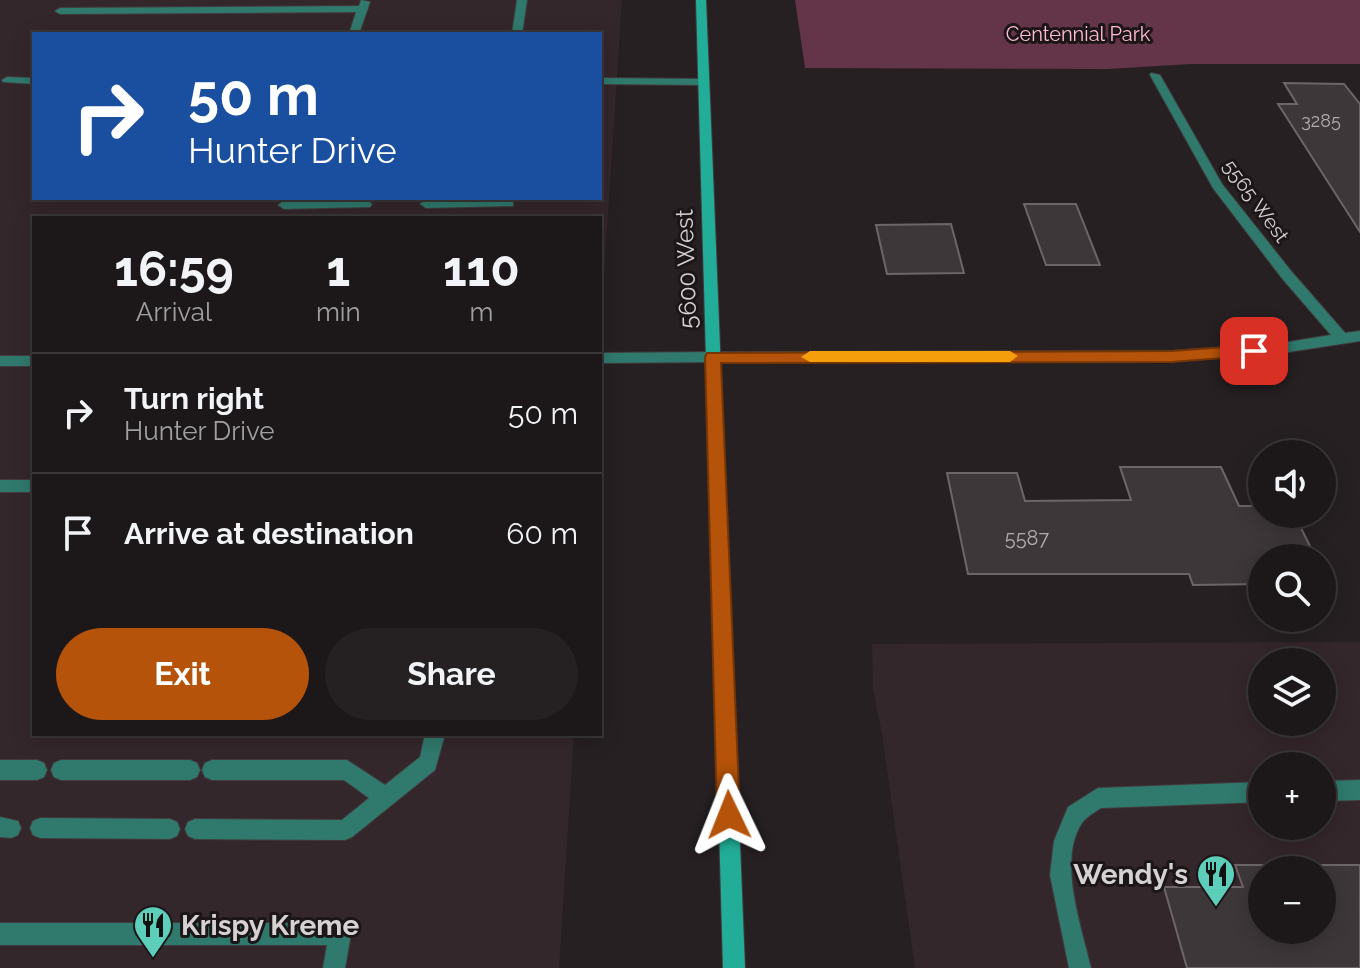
<!DOCTYPE html>
<html lang="en">
<head>
<meta charset="utf-8">
<style>
  body { margin:0; font-family:Raleway,sans-serif; background:#252123; color:#f1f3f6; height:100vh; display:flex; flex-direction:column; font-size:30px; white-space:nowrap }
  * { box-sizing:border-box; margin:0 }
  p { font-size:26px; color:#a0a0a2 }
  .icon { flex:none; width:44px; height:44px; fill:none; stroke:currentColor; stroke-width:2; stroke-linecap:round; stroke-linejoin:round }
  .map { position:relative; flex:1; overflow:hidden }
  .side { position:absolute; left:32px; top:216px; width:570px; height:520px; display:flex; flex-direction:column; background:#1c181a; border-radius:0px; box-shadow:0 4px 20px #0003,0 0 0 2px #3a3739 }
  .side>* { flex:none }
  .banner { position:absolute; left:32px; top:32px; width:570px; height:168px; border-radius:0px; box-shadow:0 4px 20px #0003,0 0 0 2px #3a3739; background:#1a4fa0; color:#fff; overflow:hidden }
  .controls { position:absolute; left:1248px; top:440px; display:grid; gap:16px }
  .controls a { display:grid; place-items:center; width:88px; height:88px; border-radius:50%; background:#1c181a; box-shadow:0 4px 20px #0003,0 0 0 2px #3a3739; font-size:40px }
  .pin { position:absolute; display:grid; place-items:center; width:68px; height:68px; color:#fff; margin:-34px; border-radius:16px; box-shadow:0 4px 12px #0006 }
  .me { position:absolute; width:88px; margin:-44px; rotate:358deg; stroke-linejoin:round; filter:drop-shadow(0 0 6px #0008) }
  .turn { display:flex; align-items:center; gap:28px; height:168px; padding:0 24px; font-size:36px }
  .turn .icon { width:104px; height:104px; stroke-width:2.5 }
  .turn b { display:block; font-size:56px; line-height:68px }
  .eta { display:flex; justify-content:space-evenly; align-items:center; height:136px; text-align:center }
  .eta b { font-size:48px; font-weight:700; line-height:56px }
  .button { display:flex; gap:16px; margin-top:auto; padding:16px 24px }
  .button a { flex:1; height:92px; border-radius:48px; background:#b45309; color:#fff; font-size:32px; font-weight:700; line-height:92px; text-align:center }
  .button a+a { background:#252123; color:#f1f3f6 }
  ul { padding:0; list-style:none }
  li { display:flex; align-items:center; gap:24px; height:120px; padding:0 24px; border-top:2px solid #3a3739 }
  li div { flex:1 }
  li b { display:block; font-size:30px }
  li em { font-style:normal }
  .map>svg:first-child { display:block }
</style>
</head>
<body>
<div class="map">
<svg width="1360" height="968" viewBox="0 0 1360 968">
  <rect width="100%" height="100%" fill="#262022"/>
  <g fill="#34272c" fill-rule="evenodd">
    <path d="M 0,0 L 622,0 L 600,337 L 600,218 L 34,218 L 34,734 L 574,734 L 559,968 L 0,968 ZM 34,34 L 600,34 L 600,198 L 34,198 Z"/>
    <path d="M 1360,642 L 1360,968 L 915,968 L 882,734 L 873,689 L 872,644 ZM 1262,662 L 1322,662 L 1322,722 L 1262,722 ZM 1262,766 L 1322,766 L 1322,826 L 1262,826 ZM 1262,870 L 1322,870 L 1322,930 L 1262,930 Z"/>
  </g>
  <path fill="#643448" d="M 795,0 L 1360,0 L 1360,64 L 1191,64 L 1108,69 L 805,68 Z"/>
  <g fill="#3e373a" stroke="#6d6568" stroke-width="2" fill-rule="evenodd">
    <path d="M 1284,83 L 1344,84 L 1360,104 L 1360,232 L 1278,104 L 1297,104 Z"/>
    <path d="M 1024,204 L 1076,204 L 1100,265 L 1046,265 Z"/>
    <path d="M 951,224 L 964,273 L 887,274 L 876,225 Z"/>
    <path d="M 1120,467 L 1221,467 L 1239,506 L 1262,506 L 1262,514 L 1294,514 L 1316,558 L 1262,558 L 1262,584 L 1193,585 L 1189,574 L 968,574 L 947,473 L 1017,473 L 1025,501 L 1131,500 Z"/>
    <path d="M 1235,865 L 1360,865 L 1360,968 L 1187,968 L 1164,887 L 1243,887 ZM 1262,870 L 1322,870 L 1322,930 L 1262,930 Z"/>
  </g>
  <g fill="none" stroke-linecap="round" stroke-linejoin="round">
    <defs>
      <g id="lane">
        <path d="M 361,0 L 370,2 L 359,34 L 349,34 L 356,12 L 60,14 L 55,11 L 60,8 L 359,6 Z"/>
        <path d="M 517,0 L 527,0 L 522,34 L 512,34 Z"/>
        <path d="M 7,77 L 34,78 L 34,84 L 3,82 L 2,80 Z"/>
        <path d="M 600,78 L 703,79 L 708,82 L 703,85 L 600,84 Z"/>
        <path d="M 509,199 L 513,200 L 513,206 L 426,208 L 420,204 L 426,200 Z"/>
        <path d="M 366,200 L 372,204 L 370,207 L 284,209 L 278,205 L 284,201 Z"/>
        <path d="M 713,352 L 720,357 L 713,362 L 600,363 L 600,353 Z"/>
        <rect x="0" y="356" width="34" height="10"/>
        <rect x="0" y="480" width="34" height="12"/>
        <path d="M 425,734 L 445,734 L 435,770 L 352,837 L 345,840 L 195,839 L 188,836 L 185,829 L 188,822 L 195,819 L 342,820 L 369,798 L 344,780 L 212,780 L 205,777 L 202,770 L 205,763 L 212,760 L 347,760 L 385,785 L 420,757 Z"/>
        <path d="M 0,760 L 37,760 L 44,763 L 47,770 L 44,777 L 37,780 L 0,780 Z"/>
        <path d="M 61,760 L 190,760 L 197,763 L 200,770 L 197,777 L 190,780 L 61,780 L 54,777 L 51,770 L 54,763 Z"/>
        <path d="M 1360,780 L 1360,800 L 1322,801 L 1322,781 Z"/>
        <path d="M 1262,782 L 1262,802 L 1101,808 C 1095,812 1086,817 1082,823 C 1057,860 1082,928 1091,968 L 1069,968 L 1050,875 L 1054,841 L 1068,807 L 1098,788 Z"/>
        <path d="M 0,817 L 18,821 L 21,828 L 18,835 L 11,838 L 0,837 Z"/>
        <path d="M 40,818 L 170,819 L 177,822 L 180,829 L 177,836 L 170,839 L 40,838 L 33,835 L 30,828 L 33,821 Z"/>
        <path d="M 0,923 L 340,923 L 348,926 L 351,934 L 345,968 L 323,968 L 327,945 L 0,945 Z"/>
      </g>
      <path id="street" d="M 1151,73 L 1160,75 L 1222,184 L 1291,271 L 1345,333 L 1360,331 L 1360,341 L 1282,353 L 1172,361 L 708,361 L 706,357 L 708,353 L 713,352 L 1172,351 L 1282,343 L 1331,335 L 1281,277 L 1213,188 L 1150,75 Z"/>
      <path id="secondary" d="M 696,0 L 706,0 L 745,968 L 723,968 Z"/>
    </defs>
    <use href="#lane" stroke="#423c3e" stroke-width="2"/>
    <use href="#street" stroke="#423c3e" stroke-width="2"/>
    <use href="#secondary" stroke="#423c3e" stroke-width="2"/>
    <use href="#lane" fill="#307a6d" fill-rule="evenodd"/>
    <use href="#street" fill="#307a6d" fill-rule="evenodd"/>
    <use href="#secondary" fill="#21ad98" fill-rule="evenodd"/>
  </g>
  <path fill="#b45309" stroke="#753606" stroke-width="2" d="M 1254,345 L 1263,351 L 1260,355 L 1172,362 L 721,363 L 740,815 L 737,823 L 729,827 L 721,823 L 717,815 L 705,357 L 707,353 L 1172,351 Z"/>
  <path fill="#f59e0b" d="M 810,351 L 1010,351 L 1018,356 L 1010,362 L 810,362 L 801,357 Z"/>
  <defs>
    <symbol id="restaurant-pin" viewBox="-11 -11 22 30"><path d="M0 17L-7.5 6A9.5 9.5 0 1 1 7.5 6Z" fill="#5dceb9" stroke="#1c1618"/><path d="M-5-6h1v4h1v-4h1v4h1v-4h1v5L-1.5 .5V6h-2V.5L-5-1ZM5-6V6H3V1.5H1.5Q1.5-4 5-6Z" fill="#111"/></symbol>
  </defs>
  <g fill-rule="evenodd">
    <use href="#restaurant-pin" x="1194" y="852" width="44" height="60"/>
    <use href="#restaurant-pin" x="131" y="903" width="44" height="60"/>
  </g>
  <g text-anchor="middle" dominant-baseline="central" stroke-width="6" stroke-linejoin="round" paint-order="stroke">
    <g font-size="18" fill="#b0abad">
      <text x="1321" y="120">3285</text>
    </g>
    <g font-size="20" fill="#ffbbd4" stroke="#1c1618">
      <text x="1078" y="34">Centennial Park</text>
    </g>
    <g font-size="20" fill="#d6d2d3" stroke="#1c1618">
      <text transform="translate(1256 201) rotate(54)">5565 West</text>
    </g>
    <g font-size="20" fill="#b0abad">
      <text x="1027" y="538">5587</text>
    </g>
    <g font-size="24" fill="#d6d2d3" stroke="#1c1618">
      <text transform="translate(686 269) rotate(-92)">5600 West</text>
    </g>
    <g font-size="28" font-weight="bold" fill="#d6d2d3" stroke="#1c1618" text-anchor="end">
      <text x="1188" y="874">Wendy's</text>
      <text x="181" y="925" text-anchor="start">Krispy Kreme</text>
    </g>
  </g>
</svg>
<div class="controls">
<a><svg class="icon" aria-label="sound" viewBox="0 0 24 24"><path d="M4 9h4l5-4v14l-5-4H4zM17 9q2 3 0 6"/></svg></a>
<a><svg class="icon" aria-label="search" viewBox="0 0 24 24"><circle cx="10" cy="10" r="6"/><path d="M15 15l6 6"/></svg></a>
<a><svg class="icon" aria-label="layers" viewBox="0 0 24 24"><path d="M12 4l9 5-9 5-9-5zM3 14l9 5 9-5"/></svg></a>
<a>+</a>
<a>−</a>
</div>
<div class="pin" style="left:1254px;top:351px;background:#d93025"><svg class="icon" aria-label="arrive" viewBox="0 0 24 24"><path d="M6 21V4h12l-3 4 3 4H6"/></svg></div>
<svg class="me" style="left:729px;top:815px" viewBox="-20 -20 40 40"><path d="M0-17L14 15 0 8-14 15z" fill="#b45309" stroke="#fff" stroke-width="4"/></svg>
<div class="banner">
<div class="turn"><svg class="icon" aria-label="right" viewBox="0 0 24 24"><path d="M7 20v-9h11M14 6l5 5-5 5"/></svg><div><b>50 m</b>Hunter Drive</div></div>
</div>
<section class="side">
<div class="eta">
<div><b>16:59</b><p>Arrival</p></div>
<div><b>1</b><p>min</p></div>
<div><b>110</b><p>m</p></div>
</div>
<ul>
<li><svg class="icon" aria-label="right" viewBox="0 0 24 24"><path d="M7 20v-9h11M14 6l5 5-5 5"/></svg><div><b>Turn right</b><p>Hunter Drive</p></div><em>50 m</em></li>
<li><svg class="icon" aria-label="arrive" viewBox="0 0 24 24"><path d="M6 21V4h12l-3 4 3 4H6"/></svg><div><b>Arrive at destination</b></div><em>60 m</em></li>
</ul>
<div class="button"><a>Exit</a><a>Share</a></div>
</section>
</div>
</body>
</html>
